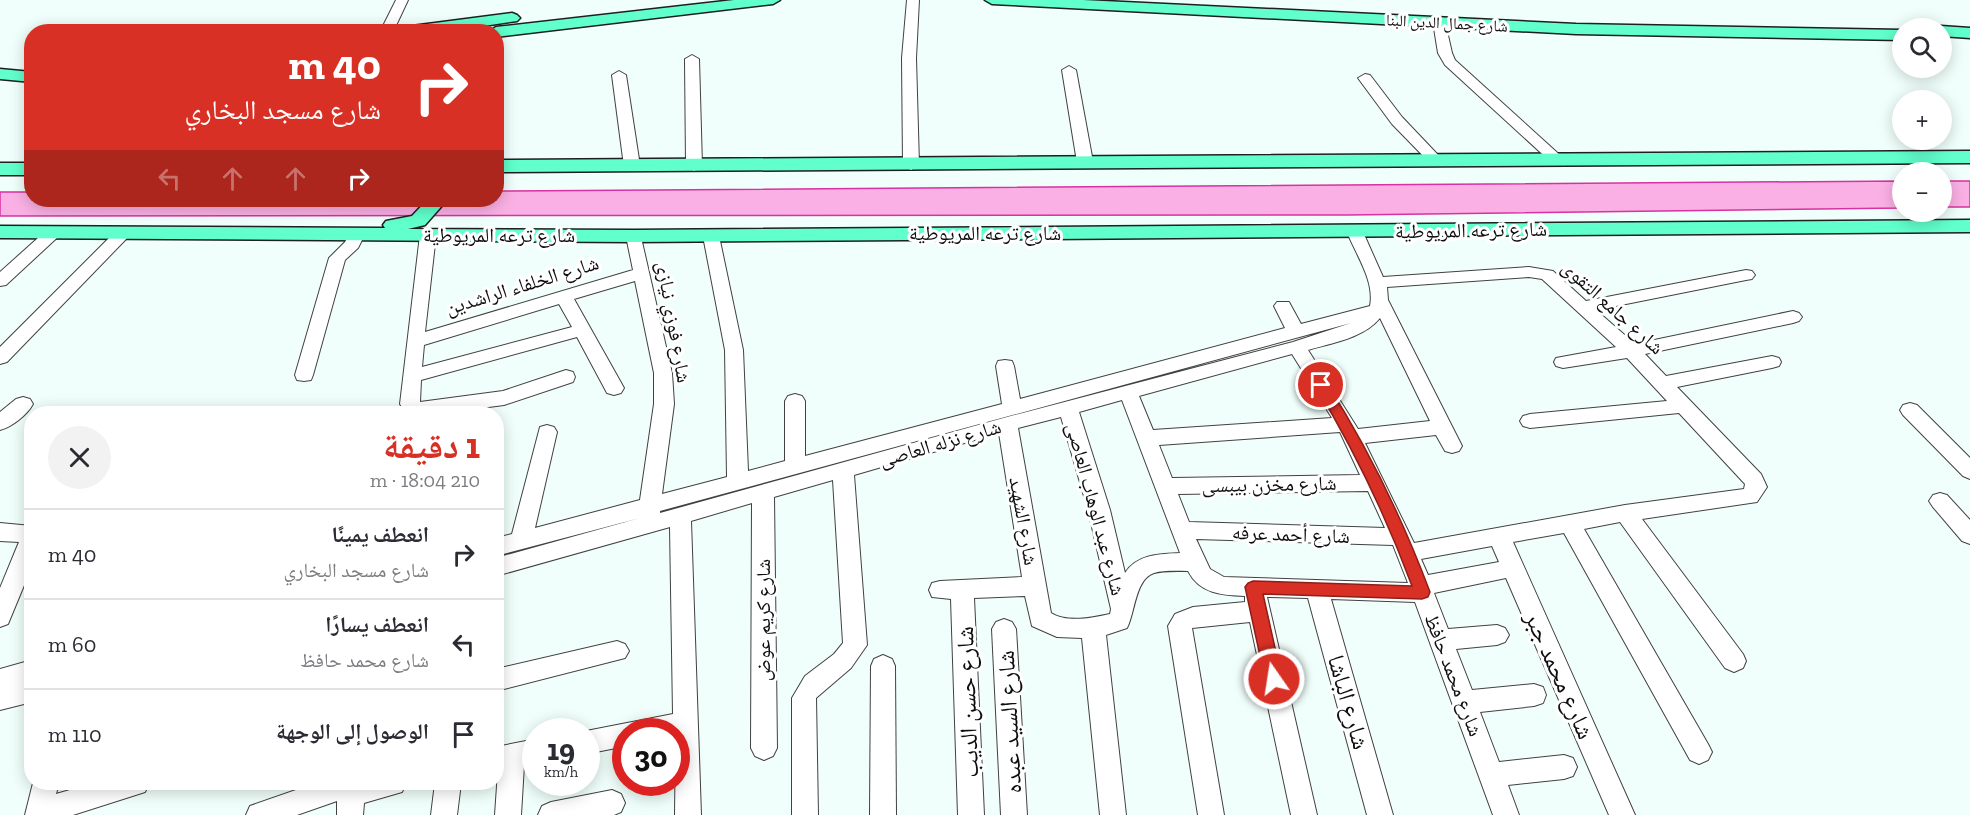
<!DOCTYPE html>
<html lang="ar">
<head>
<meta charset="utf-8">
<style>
  body { margin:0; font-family:"Zilla Slab","Noto Naskh Arabic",serif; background:#f2f2f3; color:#2b2b33; direction:rtl; height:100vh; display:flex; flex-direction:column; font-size:22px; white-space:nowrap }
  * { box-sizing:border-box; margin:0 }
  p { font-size:20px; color:#7c7c81 }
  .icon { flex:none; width:33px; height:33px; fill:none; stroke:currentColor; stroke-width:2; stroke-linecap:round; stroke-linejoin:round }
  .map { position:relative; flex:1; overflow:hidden; direction:ltr }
  .drawer { position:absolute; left:24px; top:406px; width:480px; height:384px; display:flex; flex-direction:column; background:#fff; border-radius:24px; box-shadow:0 3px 15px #0003; direction:rtl }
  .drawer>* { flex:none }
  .hud { position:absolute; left:24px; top:24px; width:480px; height:183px; border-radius:24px; box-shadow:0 3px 15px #0003; direction:rtl; background:#d93025; color:#fff; overflow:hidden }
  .tools { position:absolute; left:1892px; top:18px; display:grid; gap:12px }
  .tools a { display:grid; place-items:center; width:60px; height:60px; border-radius:50%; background:#fff; box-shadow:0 3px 15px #0003; font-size:30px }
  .speed { position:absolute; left:522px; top:718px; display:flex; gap:12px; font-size:30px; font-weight:700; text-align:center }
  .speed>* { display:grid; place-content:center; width:78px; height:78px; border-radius:50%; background:#fff; box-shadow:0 3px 15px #0003; line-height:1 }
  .speed small { font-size:15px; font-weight:400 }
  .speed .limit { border:9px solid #d22; background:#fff; color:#111 }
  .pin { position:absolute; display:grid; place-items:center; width:51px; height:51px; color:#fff; margin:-26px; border:3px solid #fff; border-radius:50%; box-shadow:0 2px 6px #0007 }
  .me { position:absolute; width:66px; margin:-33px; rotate:347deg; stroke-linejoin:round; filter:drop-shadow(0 0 4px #0008) }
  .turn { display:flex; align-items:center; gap:21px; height:126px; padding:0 24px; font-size:27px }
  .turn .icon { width:78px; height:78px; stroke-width:2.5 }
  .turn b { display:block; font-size:42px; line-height:51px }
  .lanes { display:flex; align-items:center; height:57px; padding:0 24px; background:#0003; justify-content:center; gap:30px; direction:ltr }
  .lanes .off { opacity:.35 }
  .round { display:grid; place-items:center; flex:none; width:63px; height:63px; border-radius:32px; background:#f2f2f3 }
  .headline { display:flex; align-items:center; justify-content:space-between; height:102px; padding:0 24px }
  h1 { font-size:36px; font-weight:700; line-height:45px; color:#d93025 }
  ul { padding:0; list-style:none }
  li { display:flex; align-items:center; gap:18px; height:90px; padding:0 24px; border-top:2px solid #e1e1e2 }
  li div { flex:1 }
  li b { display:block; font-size:22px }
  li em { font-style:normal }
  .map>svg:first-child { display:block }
</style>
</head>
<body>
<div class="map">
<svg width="1970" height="815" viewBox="0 0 1970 815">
  <rect width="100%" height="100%" fill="#f0fffb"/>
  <g fill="#fab0e4" stroke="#d732a1" stroke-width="1.5">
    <path d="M 1902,181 L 1902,208 L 1347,215 L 0,216 L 0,192 L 31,192 L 32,200 L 496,200 L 497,192 L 503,191 Z"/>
    <rect x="1941" y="181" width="29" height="26"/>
  </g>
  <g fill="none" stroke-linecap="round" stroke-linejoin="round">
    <defs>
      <g id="minor">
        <path d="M 396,0 L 408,0 L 393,32 L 380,32 Z"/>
        <path d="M 907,0 L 919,0 L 916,58 L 919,165 L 911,170 L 903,165 L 902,58 Z"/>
        <path d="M 1439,18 L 1445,22 L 1452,53 L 1455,60 L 1562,157 L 1565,160 L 1562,163 L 1552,163 L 1445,65 L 1438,53 L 1433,22 Z"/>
        <path d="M 692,55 L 699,59 L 702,166 L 694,171 L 686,166 L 685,59 Z"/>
        <path d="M 1069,66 L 1076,70 L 1093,162 L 1085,167 L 1077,162 L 1062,70 Z"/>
        <path d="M 619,71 L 626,75 L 640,166 L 632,171 L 624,166 L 612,75 Z"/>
        <path d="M 1365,74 L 1370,75 L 1402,117 L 1440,157 L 1443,160 L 1440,163 L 1430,163 L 1392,124 L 1358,78 Z"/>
        <path d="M 54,227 L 60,229 L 62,232 L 60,235 L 6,285 L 0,286 L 0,272 L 48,229 Z"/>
        <path d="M 124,227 L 130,229 L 132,232 L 130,235 L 7,362 L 0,364 L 0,347 L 118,229 Z"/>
        <path d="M 1355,227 L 1363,232 L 1383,277 L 1529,267 L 1553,271 L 1586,301 L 1746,270 L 1752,271 L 1755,275 L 1752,279 L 1746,280 L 1596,310 L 1635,344 L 1793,311 L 1799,313 L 1802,317 L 1799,321 L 1793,323 L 1645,354 L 1666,376 L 1772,356 L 1779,358 L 1781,362 L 1779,366 L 1772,368 L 1677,387 L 1761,474 L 1767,487 L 1757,502 L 1642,519 L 1743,654 L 1746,661 L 1743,668 L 1734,672 L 1725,668 L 1620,522 L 1584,529 L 1708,744 L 1712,752 L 1708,760 L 1699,764 L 1690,760 L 1564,533 L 1513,542 L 1635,815 L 1609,815 L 1506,578 L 1434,593 L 1448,629 L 1497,625 L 1505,628 L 1509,635 L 1505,642 L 1497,645 L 1456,649 L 1472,690 L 1534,684 L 1543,687 L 1546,695 L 1543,703 L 1534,706 L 1480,712 L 1499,762 L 1564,755 L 1573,758 L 1577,767 L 1573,776 L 1564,779 L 1508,785 L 1519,815 L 1493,815 L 1415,602 L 1331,599 L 1393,815 L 1367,815 L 1308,598 L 1267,597 L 1317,815 L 1291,815 L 1250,622 L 1192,628 L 1224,815 L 1198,815 L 1168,626 L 1175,614 L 1193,607 L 1245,602 L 1245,596 C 1222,595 1200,594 1188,571 C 1177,571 1164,570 1154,573 C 1135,579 1135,613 1127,628 L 1106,635 L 1126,815 L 1100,815 L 1082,638 L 1057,637 L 1032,626 L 1025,596 L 974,598 L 984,815 L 958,815 L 951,599 L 932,597 L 929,590 L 932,583 L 940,581 L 1022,577 L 999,433 L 854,475 L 867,645 L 851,668 L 816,698 L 818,815 L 792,815 L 792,698 L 805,676 L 834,654 L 843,643 L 833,480 L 774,497 L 777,748 L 773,756 L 764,760 L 755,756 L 751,748 L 752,503 L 691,521 L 701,815 L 675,815 L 676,732 L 626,732 L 626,746 L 586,754 L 586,732 L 581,732 L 673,714 L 670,527 L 496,576 L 496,558 L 640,518 L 496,556 L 496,538 L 512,534 L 540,427 L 547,425 L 554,427 L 557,432 L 535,528 L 640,500 L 654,404 L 654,373 L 635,281 L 574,299 L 624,388 L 621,393 L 614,395 L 607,393 L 577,337 L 421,380 L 420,402 L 503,391 L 566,370 L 573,372 L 575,377 L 573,382 L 504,405 L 435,414 L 406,414 L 400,404 L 420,235 L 428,230 L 436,235 L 425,332 L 633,270 L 626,236 L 634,231 L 640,233 L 672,373 L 674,404 L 662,494 L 727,477 L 725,350 L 703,236 L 705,233 L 711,231 L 719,236 L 743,350 L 748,471 L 785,461 L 785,401 L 788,396 L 795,394 L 802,396 L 805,401 L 805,456 L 1002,404 L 996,366 L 998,361 L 1005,360 L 1012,361 L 1014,366 L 1020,399 L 1285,328 L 1274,306 L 1277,302 L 1289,302 L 1301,324 L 1370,306 C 1375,281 1356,255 1347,232 ZM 1529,277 L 1542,279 L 1616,347 L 1556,358 L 1554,362 L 1556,366 L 1563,368 L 1627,358 L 1667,401 L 1530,414 L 1523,416 L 1520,421 L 1523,426 L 1530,428 L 1679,413 L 1745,484 L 1744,489 L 1625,505 L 1414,543 L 1365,443 L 1436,435 L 1445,451 L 1452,453 L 1459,451 L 1462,446 L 1388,300 L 1387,287 ZM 559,304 L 572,327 L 422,367 L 424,345 ZM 1380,318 L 1430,421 L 1358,429 L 1308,350 C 1332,343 1364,338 1380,318 ZM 1351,323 L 1293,342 L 1007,417 L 660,513 L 660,511 ZM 1292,354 L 1332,418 L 1153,430 L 1139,396 ZM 1122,400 L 1180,553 C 1160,554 1137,554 1125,573 L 1110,510 L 1079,412 ZM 1061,417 L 1088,510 L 1111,609 L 1110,614 C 1092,618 1067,623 1051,613 L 1018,428 ZM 1340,432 L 1360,475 L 1172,478 L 1159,445 ZM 1368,491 L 1385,528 L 1189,522 L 1178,494 ZM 1196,539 L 1393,545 L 1408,583 L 1224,577 L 1210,569 ZM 1492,546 L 1499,562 L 1428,575 L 1421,559 Z"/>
        <path d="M 357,229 L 365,234 L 358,248 L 345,260 L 313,375 L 311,380 L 304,381 L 297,380 L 295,375 L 329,258 L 345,242 L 351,231 Z"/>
        <path d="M 23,397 L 30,399 L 33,404 C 27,415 12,427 0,430 L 0,412 L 16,399 Z"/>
        <path d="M 1910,403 L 1917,405 L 1970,458 L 1970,479 L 1963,476 L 1903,415 L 1900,410 L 1903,405 Z"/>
        <path d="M 1940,493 L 1947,495 L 1970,520 L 1970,544 L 1962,541 L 1933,507 L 1929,501 L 1933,495 Z"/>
        <path d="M 0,523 L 32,526 L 32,566 L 8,624 L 0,627 L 0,588 L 19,542 L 0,541 Z"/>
        <path d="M 1004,619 L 1012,622 L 1016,629 L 1027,815 L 1001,815 L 992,629 L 996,622 Z"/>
        <path d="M 617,641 L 625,644 L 629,651 L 625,658 L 496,691 L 496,669 Z"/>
        <path d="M 883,655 L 892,659 L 895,666 L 896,815 L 870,815 L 871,666 L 874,659 Z"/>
        <path d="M 32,660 L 32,702 L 0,710 L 0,669 Z"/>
        <path d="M 536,739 L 536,763 L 524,765 L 521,815 L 495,815 L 498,771 L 496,747 Z"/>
        <path d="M 33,783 L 59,783 L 56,794 L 94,783 L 149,783 L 145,792 L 73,815 L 25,815 Z"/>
        <path d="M 316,783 L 406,783 L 402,792 L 364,803 L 363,815 L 337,815 L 337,801 L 297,815 L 246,815 L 250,806 Z"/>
        <path d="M 435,783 L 461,783 L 457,815 L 431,815 Z"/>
        <path d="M 612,790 L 621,794 L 625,803 L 621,812 L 614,815 L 538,815 L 542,806 L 551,802 Z"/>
      </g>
      <g id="major">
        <path d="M 734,0 L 780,0 L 773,4 L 496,37 L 496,32 L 489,32 L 496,27 Z"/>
        <path d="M 985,0 L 1083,0 L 1576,24 L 1902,30 L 1902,40 L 1576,34 L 992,4 Z"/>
        <path d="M 512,13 L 517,15 L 520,18 L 517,21 L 444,32 L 397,32 L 404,27 Z"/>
        <path d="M 1941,26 L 1970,28 L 1970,38 L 1941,36 L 1941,28 L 1935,28 Z"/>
        <path d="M 0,69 L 32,72 L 32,82 L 0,79 Z"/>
        <path d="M 1970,151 L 1970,163 L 496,172 L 496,160 Z"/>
        <rect x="0" y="163" width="32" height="12"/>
        <path d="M 427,200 L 447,200 L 425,225 L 408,229 L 634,230 L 1970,220 L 1970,232 L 634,242 L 0,238 L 0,226 L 385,228 L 383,225 L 386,221 L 412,216 Z"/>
      </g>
    </defs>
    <use href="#minor" stroke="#414141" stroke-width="2"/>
    <use href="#major" stroke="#1f1f1f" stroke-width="3"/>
    <use href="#minor" fill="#fff" fill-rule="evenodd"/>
    <use href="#major" fill="#60ffcc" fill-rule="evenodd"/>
  </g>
  <path fill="#d93025" stroke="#8d1f18" stroke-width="1.5" d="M 1321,381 L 1326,382 C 1368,448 1403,520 1430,592 L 1428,597 L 1422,599 L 1263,594 L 1282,679 L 1280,684 L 1274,687 L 1268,684 L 1265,679 L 1245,587 L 1248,583 L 1253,581 L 1412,586 C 1386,516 1353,448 1315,385 Z"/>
  <g text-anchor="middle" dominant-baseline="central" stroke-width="6" stroke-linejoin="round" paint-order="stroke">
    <g font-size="16" fill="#0e0e0e" stroke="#fff">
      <text transform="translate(1447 23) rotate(3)">شارع جمال الدين البنا</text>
    </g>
    <g font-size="20" fill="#0e0e0e" stroke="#fff">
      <text transform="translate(1471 230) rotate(-1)">شارع ترعه المريوطية</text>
      <text x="985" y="233">شارع ترعه المريوطية</text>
      <text x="499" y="235">شارع ترعه المريوطية</text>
      <text transform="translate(522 285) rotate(-17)">شارع الخلفاء الراشدين</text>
      <text transform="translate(1613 307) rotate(42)">شارع جامع التقوى</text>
      <text transform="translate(674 322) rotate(80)">شارع فوزي نيازى</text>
      <text transform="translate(940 443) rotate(-16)">شارع نزله العاصى</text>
      <text transform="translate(1269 484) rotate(-1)">شارع مخزن بيبسى</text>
      <text transform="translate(1096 509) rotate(75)">شارع عبد الوهاب العاصى</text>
      <text transform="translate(1024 521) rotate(80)">شارع الشهيد</text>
      <text transform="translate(1291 534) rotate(2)">شارع أحمد عرفه</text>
      <text transform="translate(763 620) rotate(-90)">شارع كريم عوض</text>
      <text transform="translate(1454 675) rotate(69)">شارع محمد حافظ</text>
    </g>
    <g font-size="24" fill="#0e0e0e" stroke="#fff">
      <text transform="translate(1560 675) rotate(66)">شارع محمد جبر</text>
      <text transform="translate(967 702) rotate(-92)">شارع حسن الديب</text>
      <text transform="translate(1349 702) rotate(74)">شارع الباشا</text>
      <text transform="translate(1009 722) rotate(-93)">شارع السيد عبده</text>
    </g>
  </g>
</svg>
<div class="tools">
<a><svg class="icon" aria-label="search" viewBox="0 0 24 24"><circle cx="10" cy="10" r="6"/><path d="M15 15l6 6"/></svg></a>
<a>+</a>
<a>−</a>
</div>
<div class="speed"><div>19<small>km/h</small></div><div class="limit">30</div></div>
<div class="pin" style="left:1321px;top:385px;background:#d93025"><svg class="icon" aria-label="arrive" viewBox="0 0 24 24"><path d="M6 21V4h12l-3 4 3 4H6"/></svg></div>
<svg class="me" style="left:1274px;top:679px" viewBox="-20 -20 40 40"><circle r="17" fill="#d93025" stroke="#fff" stroke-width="3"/><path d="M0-11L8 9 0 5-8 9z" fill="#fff"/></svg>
<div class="hud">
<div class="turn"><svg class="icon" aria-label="right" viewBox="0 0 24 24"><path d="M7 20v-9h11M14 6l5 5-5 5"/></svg><div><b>40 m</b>شارع مسجد البخاري</div></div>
<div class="lanes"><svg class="icon off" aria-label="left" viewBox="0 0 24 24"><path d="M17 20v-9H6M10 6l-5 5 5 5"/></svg><svg class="icon off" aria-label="ahead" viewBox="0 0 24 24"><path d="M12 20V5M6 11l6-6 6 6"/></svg><svg class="icon off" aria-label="ahead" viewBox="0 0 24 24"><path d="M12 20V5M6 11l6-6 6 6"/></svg><svg class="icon" aria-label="right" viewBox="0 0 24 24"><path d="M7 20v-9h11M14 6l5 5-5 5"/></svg></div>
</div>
<section class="drawer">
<div class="headline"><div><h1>1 دقيقة</h1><p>210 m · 18:04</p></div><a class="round"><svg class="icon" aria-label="close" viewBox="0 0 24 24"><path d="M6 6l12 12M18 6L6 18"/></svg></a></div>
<ul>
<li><svg class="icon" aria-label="right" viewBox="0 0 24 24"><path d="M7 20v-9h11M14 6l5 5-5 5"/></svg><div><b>انعطف يمينًا</b><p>شارع مسجد البخاري</p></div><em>40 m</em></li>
<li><svg class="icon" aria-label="left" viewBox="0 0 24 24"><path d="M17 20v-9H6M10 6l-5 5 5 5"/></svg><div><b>انعطف يسارًا</b><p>شارع محمد حافظ</p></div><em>60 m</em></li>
<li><svg class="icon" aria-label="arrive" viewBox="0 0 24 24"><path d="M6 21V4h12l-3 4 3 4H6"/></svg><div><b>الوصول إلى الوجهة</b></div><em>110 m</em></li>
</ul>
</section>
</div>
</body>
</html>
